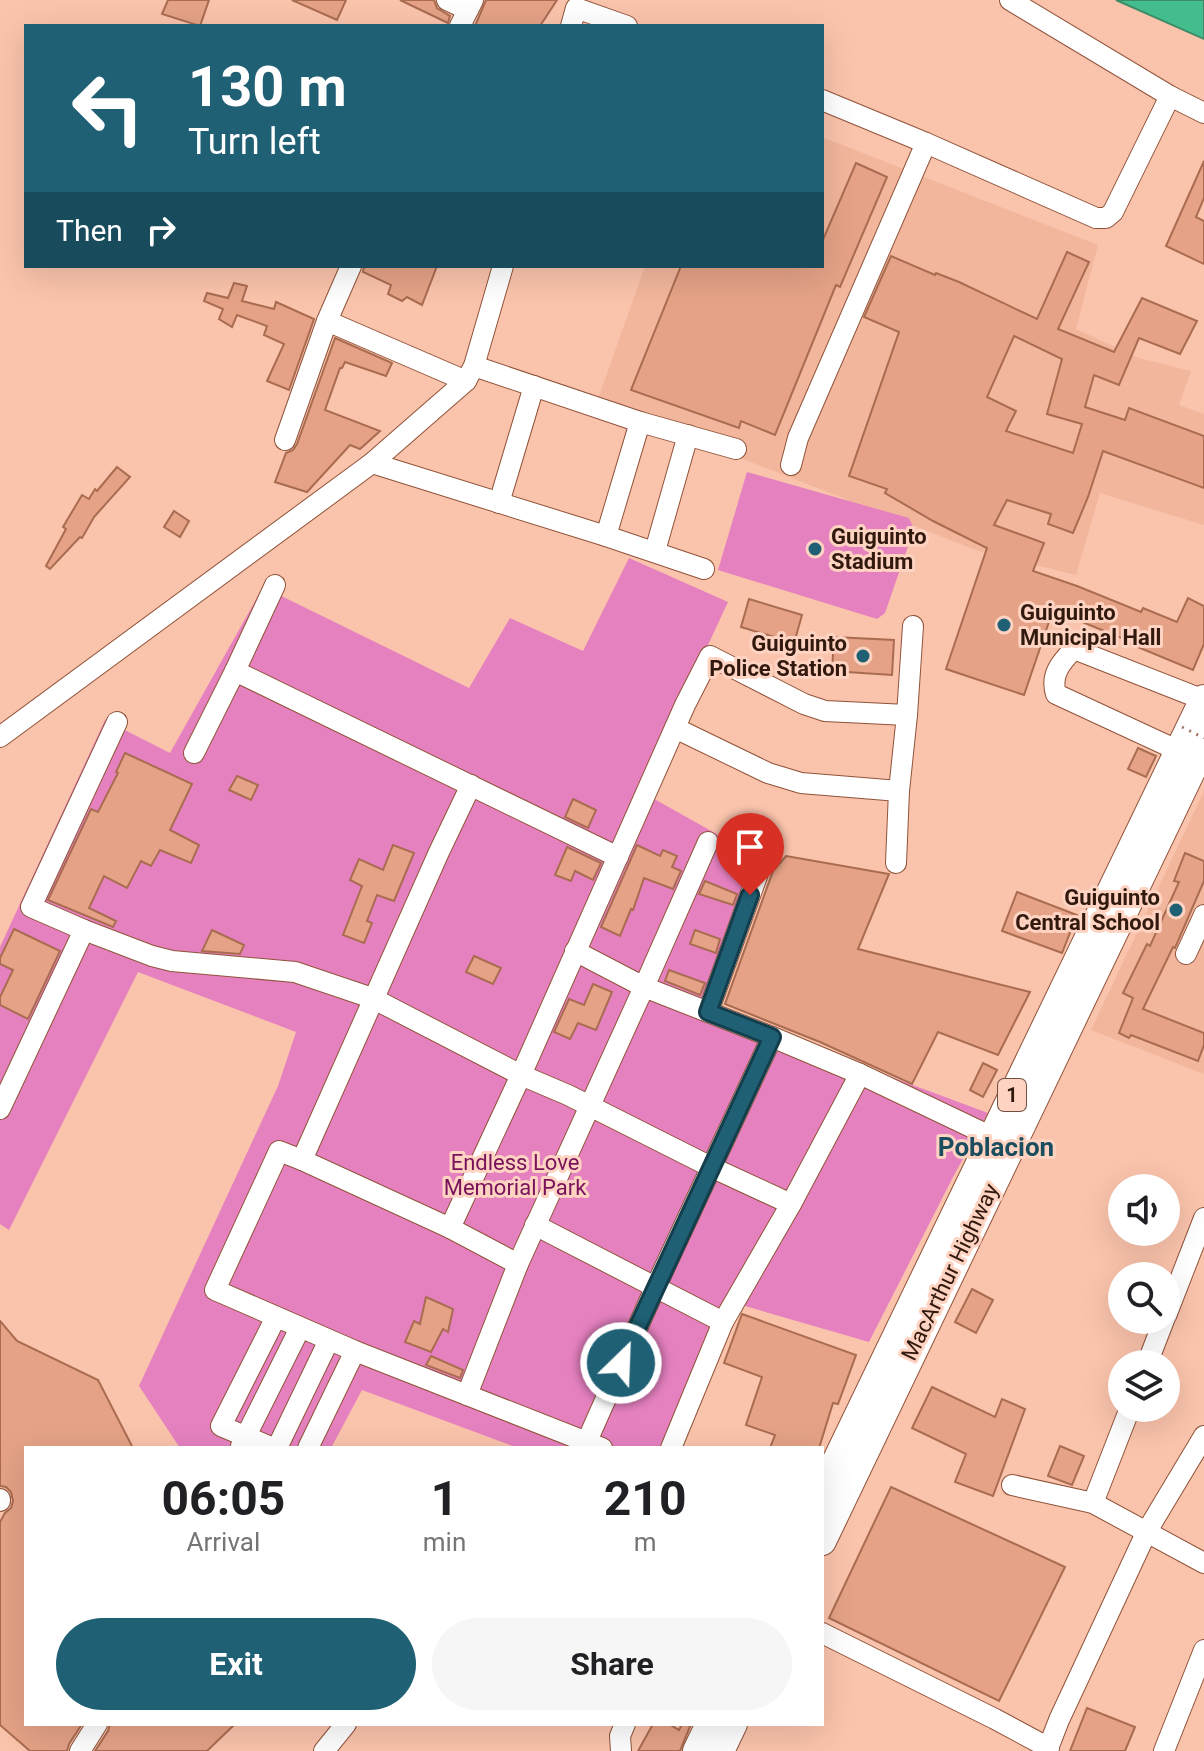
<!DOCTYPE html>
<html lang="en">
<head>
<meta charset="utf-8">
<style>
  body { margin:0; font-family:Roboto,sans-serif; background:#f6f6f6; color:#202124; height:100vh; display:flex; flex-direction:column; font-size:30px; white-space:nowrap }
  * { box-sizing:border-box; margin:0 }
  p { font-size:26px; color:#757577 }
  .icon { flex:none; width:44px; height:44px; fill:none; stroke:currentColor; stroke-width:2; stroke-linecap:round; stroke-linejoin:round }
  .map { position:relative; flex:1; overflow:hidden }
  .panel { position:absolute; left:24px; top:1446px; width:800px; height:280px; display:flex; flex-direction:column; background:#fff; border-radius:0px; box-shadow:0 8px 32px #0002 }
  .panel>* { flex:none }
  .top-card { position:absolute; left:24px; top:24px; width:800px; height:244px; border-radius:0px; box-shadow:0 8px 32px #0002; background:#1f6075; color:#fff; overflow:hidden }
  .controls { position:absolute; left:1108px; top:1174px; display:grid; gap:16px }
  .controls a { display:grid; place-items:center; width:72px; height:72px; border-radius:50%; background:#fff; box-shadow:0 8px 32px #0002; font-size:40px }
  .pin { position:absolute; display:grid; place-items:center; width:68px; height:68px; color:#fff; margin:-82px -34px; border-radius:50% 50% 50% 0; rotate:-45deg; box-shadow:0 0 8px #0007 }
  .pin .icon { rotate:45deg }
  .me { position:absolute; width:88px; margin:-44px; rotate:24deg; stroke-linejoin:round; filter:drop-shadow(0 0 6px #0008) }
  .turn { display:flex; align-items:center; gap:28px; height:168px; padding:0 32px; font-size:36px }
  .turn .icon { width:104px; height:104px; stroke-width:2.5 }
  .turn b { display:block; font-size:56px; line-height:68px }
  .then { display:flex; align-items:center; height:76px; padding:0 32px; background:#0003; gap:16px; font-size:30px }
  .eta { display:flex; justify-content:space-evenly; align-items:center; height:136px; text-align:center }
  .eta b { font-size:48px; font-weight:700; line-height:56px }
  .cta { display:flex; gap:16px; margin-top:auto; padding:16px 32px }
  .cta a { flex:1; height:92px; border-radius:48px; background:#1f6075; color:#fff; font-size:32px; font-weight:700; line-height:92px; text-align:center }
  .cta a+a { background:#f6f6f6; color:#202124 }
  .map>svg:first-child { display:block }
</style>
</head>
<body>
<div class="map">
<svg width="1204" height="1751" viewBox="0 0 1204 1751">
  <rect width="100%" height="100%" fill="#fac3ac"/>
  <g fill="#f2b69c">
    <path d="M 822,137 L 1098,245 L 1076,329 L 1139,358 L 1191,371 L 1179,405 L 1204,414 L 1204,525 L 1100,493 L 1076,575 L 976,550 L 597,402 L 645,266 L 822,266 Z"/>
    <path d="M 1204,791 L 1204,1074 L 1091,1030 Z"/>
  </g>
  <g fill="#e681c0">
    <path d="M 747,472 L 909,518 L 914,529 L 885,613 L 877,619 L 718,570 Z"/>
    <path d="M 629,558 L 728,602 L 640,791 L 765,861 L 708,1009 L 988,1113 L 952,1179 L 869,1342 L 738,1304 L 676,1448 L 518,1448 L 362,1390 L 331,1448 L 180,1448 L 139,1386 L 278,1086 L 296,1032 L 138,972 L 9,1230 L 0,1224 L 0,947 L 105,720 L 170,753 L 263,587 L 469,688 L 510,618 L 583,651 Z"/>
  </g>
  <path fill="#43bd8d" stroke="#3e8c67" stroke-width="2" d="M 1116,0 L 1204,0 L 1204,39 Z"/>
  <g fill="#e5a286" stroke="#aa6c51" stroke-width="2" fill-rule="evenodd">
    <path d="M 168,0 L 209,0 L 200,26 L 162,14 Z"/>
    <path d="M 292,0 L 346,0 L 337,20 Z"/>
    <path d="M 400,0 L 434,0 L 437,8 L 450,16 L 448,23 Z"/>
    <path d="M 486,0 L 557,0 L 540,26 L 475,26 Z"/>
    <path d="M 1204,161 L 1204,198 L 1196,217 L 1204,221 L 1204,264 L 1166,246 Z"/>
    <path d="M 856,163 L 887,177 L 840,287 L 836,285 L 775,435 L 741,421 L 739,428 L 631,390 L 681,266 L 822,266 L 822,242 Z"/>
    <path d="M 1067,252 L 1089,262 L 1058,329 L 1114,352 L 1142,298 L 1197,321 L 1180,354 L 1139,338 L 1119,385 L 1094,375 L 1085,407 L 1125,420 L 1129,408 L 1204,436 L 1204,488 L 1103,451 L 1088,497 L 1073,533 L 1048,524 L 1051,514 L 1007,500 L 994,525 L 1044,543 L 1033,571 L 1077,586 L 1141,612 L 1143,608 L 1177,622 L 1188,598 L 1204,606 L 1204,644 L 1193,670 L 1128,643 L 1129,641 L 1053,610 L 1024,695 L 946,669 L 987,548 L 933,521 L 885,493 L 887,489 L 849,476 L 899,332 L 864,317 L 891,256 L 935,275 L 936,273 L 959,282 L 1037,319 ZM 1014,336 L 1062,359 L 1047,414 L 1082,424 L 1073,453 L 1006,431 L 1016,411 L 987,397 Z"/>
    <path d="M 364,266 L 437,266 L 422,305 L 407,297 L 402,301 L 388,294 L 391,285 L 363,272 Z"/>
    <path d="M 234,283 L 247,286 L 242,301 L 274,309 L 276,302 L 314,319 L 289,390 L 267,381 L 284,344 L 264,335 L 267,326 L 237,315 L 232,327 L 219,319 L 223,309 L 204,301 L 207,293 L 228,298 Z"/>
    <path d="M 335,338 L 392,363 L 386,376 L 345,362 L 342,368 L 340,368 L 325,410 L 380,431 L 360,449 L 350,445 L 307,492 L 275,482 L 286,453 L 293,450 L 297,444 Z"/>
    <path d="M 117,467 L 130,477 L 94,517 L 82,538 L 80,537 L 50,569 L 46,566 L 66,529 L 63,527 L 82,495 L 89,499 L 95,489 L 97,491 Z"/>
    <path d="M 174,511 L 189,521 L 180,537 L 164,527 Z"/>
    <path d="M 749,599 L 802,615 L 794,643 L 741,627 Z"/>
    <path d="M 834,637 L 894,640 L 892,675 L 832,671 Z"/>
    <path d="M 1138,748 L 1156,756 L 1146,777 L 1128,769 Z"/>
    <path d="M 125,753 L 192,784 L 170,830 L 199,845 L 191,863 L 160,850 L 151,866 L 141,861 L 127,888 L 104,876 L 89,908 L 116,921 L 113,927 L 48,900 L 91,809 L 98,812 L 118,773 L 116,772 Z"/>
    <path d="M 237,776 L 258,785 L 251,800 L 229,790 Z"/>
    <path d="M 573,799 L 596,810 L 588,828 L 565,817 Z"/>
    <path d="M 393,845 L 414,853 L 394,901 L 377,895 L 367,921 L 372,923 L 364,943 L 343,935 L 362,886 L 350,880 L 359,859 L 383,870 Z"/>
    <path d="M 637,845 L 660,856 L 663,850 L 677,856 L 672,867 L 681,871 L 673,889 L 644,878 L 633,910 L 631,909 L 620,936 L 601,927 Z"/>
    <path d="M 567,847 L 601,863 L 593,880 L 575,871 L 571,881 L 555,875 Z"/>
    <path d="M 1185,853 L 1204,861 L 1204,881 L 1175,948 L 1173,947 L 1143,1009 L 1204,1033 L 1204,1045 L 1198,1061 L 1131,1035 L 1129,1038 L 1119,1033 L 1133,998 L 1123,993 L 1147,944 L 1150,946 L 1179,882 L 1174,881 Z"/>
    <path d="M 786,856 L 889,874 L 858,949 L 1030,992 L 998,1055 L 938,1032 L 912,1084 L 820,1042 L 725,1004 L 773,871 Z"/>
    <path d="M 705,881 L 737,894 L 733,905 L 699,894 Z"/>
    <path d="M 1017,892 L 1077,915 L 1062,953 L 1002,931 Z"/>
    <path d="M 14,929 L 60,951 L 28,1019 L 0,1005 L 0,997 L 13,970 L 0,964 L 0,958 Z"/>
    <path d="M 212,930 L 244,945 L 240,954 L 202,951 Z"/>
    <path d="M 695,930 L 720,939 L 716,953 L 690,944 Z"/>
    <path d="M 474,956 L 501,968 L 493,984 L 466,972 Z"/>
    <path d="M 669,970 L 705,983 L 700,995 L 665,981 Z"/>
    <path d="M 593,984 L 612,992 L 596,1030 L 578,1023 L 570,1039 L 554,1032 L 569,999 L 584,1005 Z"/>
    <path d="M 983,1063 L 997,1070 L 983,1097 L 970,1090 Z"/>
    <path d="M 972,1289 L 993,1300 L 976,1333 L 955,1322 Z"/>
    <path d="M 426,1297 L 453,1309 L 448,1332 L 443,1329 L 431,1352 L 405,1342 L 414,1321 L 420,1324 Z"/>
    <path d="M 742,1314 L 856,1355 L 838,1404 L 833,1403 L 819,1448 L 770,1448 L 775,1435 L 746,1425 L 762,1377 L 724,1363 Z"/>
    <path d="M 0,1321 L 17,1341 L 98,1380 L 133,1448 L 26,1448 L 26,1724 L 82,1724 L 69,1744 L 67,1751 L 30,1751 L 0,1725 L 0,1522 L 5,1513 L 11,1508 L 13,1501 L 11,1492 L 6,1487 L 0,1486 Z"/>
    <path d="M 431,1356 L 463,1370 L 460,1378 L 426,1365 Z"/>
    <path d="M 932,1387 L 995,1417 L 1002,1399 L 1025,1409 L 993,1496 L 955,1482 L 966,1454 L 912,1428 Z"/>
    <path d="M 1060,1446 L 1084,1456 L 1072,1485 L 1048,1476 Z"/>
    <path d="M 891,1487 L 1065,1567 L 999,1701 L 829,1618 Z"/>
    <path d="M 1087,1708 L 1135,1727 L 1125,1751 L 1070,1751 Z"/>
    <path d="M 110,1724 L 235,1724 L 207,1751 L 95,1751 L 108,1731 Z"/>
    <path d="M 653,1724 L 669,1724 L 679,1730 L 682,1724 L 691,1724 L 680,1751 L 638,1751 Z"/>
  </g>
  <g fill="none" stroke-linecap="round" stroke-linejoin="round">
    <defs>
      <g id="minor">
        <path d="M 447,0 L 468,10"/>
        <path d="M 1010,0 L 1170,96 L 1204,113"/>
        <path d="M 460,26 L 473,0"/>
        <path d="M 571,26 L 576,8 L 627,26"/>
        <path d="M 822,100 L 926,143 L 1096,218 L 1106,218 L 1113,212 L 1170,96"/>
        <path d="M 327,321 L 466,381"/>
        <path d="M 474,366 L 640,422 L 736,449"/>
        <path d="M 285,440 L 327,321 L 351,266"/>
        <path d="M 372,463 L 606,536 L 704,569"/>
        <path d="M 791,465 L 798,438 L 926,143"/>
        <path d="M 499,503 L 534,386"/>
        <path d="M 606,536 L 640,422"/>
        <path d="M 655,551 L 688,435"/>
        <path d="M 275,585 L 235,671 L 618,857"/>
        <path d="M 907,715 L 913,626"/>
        <path d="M 117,722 L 31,907 L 84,930 L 152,956 L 172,961 L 295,972 L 372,998 L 521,1075 L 568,1095 L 711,1167 L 791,1204"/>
        <path d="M 675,728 L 768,773 L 801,783 L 899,791"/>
        <path d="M 0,737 L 372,463 L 466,381 L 474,366 L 503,266"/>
        <path d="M 1179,751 L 1056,694 C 1050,675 1061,662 1074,649 L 1204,700"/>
        <path d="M 194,753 L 235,671"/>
        <path d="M 471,785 L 439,852 L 302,1160 L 450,1228 L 518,1264"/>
        <path d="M 575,951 L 644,987 L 772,1037 L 860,1074 L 992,1137"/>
        <path d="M 1186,954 L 1204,915"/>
        <path d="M 708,1012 L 761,865"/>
        <path d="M 0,1109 L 84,930"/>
        <path d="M 302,1160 L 279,1151 L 215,1290 L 355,1351 L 602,1448"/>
        <path d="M 535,1225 L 723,1322"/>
        <path d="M 450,1228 L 521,1075 L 685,705 L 710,656 L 804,704 L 825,711 L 907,715 L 899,791 L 896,863"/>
        <path d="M 1166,1316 L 1204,1218"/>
        <path d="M 1147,1364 L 1164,1320"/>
        <path d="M 467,1395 L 518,1264 L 644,987 L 708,842"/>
        <path d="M 587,1441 L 656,1286 L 772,1037"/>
        <path d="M 241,1446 L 300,1328"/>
        <path d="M 273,1448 L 221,1426 L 276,1317"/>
        <path d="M 277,1448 L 329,1340"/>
        <path d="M 308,1448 L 355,1351"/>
        <path d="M 671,1448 L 723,1322 L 791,1204 L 860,1074"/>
        <path d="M 1012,1485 L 1093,1503 L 1204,1563"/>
        <path d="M 0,1499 L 0,1501"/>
        <path d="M 1093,1503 L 1130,1408"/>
        <path d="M 822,1633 L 995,1719 L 1049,1748"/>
        <path d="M 80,1751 L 97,1724"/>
        <path d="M 324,1751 L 346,1724"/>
        <path d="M 621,1751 L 620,1736 L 625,1724"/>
        <path d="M 1047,1751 L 1059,1720 L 1147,1531 L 1204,1436"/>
        <path d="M 1164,1751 L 1204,1650"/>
      </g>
      <g id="highway">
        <path d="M 822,1491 L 1204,699"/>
        <path d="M 822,1541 L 1204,744"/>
        <path d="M 697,1751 L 710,1724"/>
        <path d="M 720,1751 L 733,1724"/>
      </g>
    </defs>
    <use href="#minor" stroke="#905339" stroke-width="22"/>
    <use href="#highway" stroke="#905339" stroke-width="30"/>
    <use href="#minor" stroke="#fff" stroke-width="20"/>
    <use href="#highway" stroke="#fff" stroke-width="28"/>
    <path stroke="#a17765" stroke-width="3" stroke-dasharray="2 6" stroke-linecap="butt" d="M 1182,727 L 1204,738"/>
  </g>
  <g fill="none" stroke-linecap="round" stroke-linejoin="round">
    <defs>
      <path id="route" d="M 621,1363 L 772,1037 L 708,1012 L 750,895"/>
    </defs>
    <use href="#route" stroke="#143e4c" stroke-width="20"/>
    <use href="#route" stroke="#1f6075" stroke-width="14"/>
  </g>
  <g fill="#1f6075" stroke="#fed3c2" stroke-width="3">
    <circle cx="815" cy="549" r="8"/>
    <circle cx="1004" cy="625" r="8"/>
    <circle cx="863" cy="656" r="8"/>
    <circle cx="1176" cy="910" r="8"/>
  </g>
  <g text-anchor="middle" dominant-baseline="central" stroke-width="6" stroke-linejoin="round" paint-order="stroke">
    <rect fill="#fed3c2" stroke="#6f5144" stroke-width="2" x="998" y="1079" width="28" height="32" rx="6"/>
    <g font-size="20" font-weight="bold" fill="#32190e">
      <text x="1012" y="1095">1</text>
    </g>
    <g font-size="22" font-weight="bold" fill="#32190e" stroke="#fed3c2" text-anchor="start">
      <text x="831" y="536">Guiguinto<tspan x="831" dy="25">Stadium</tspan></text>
      <text x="1020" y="612">Guiguinto<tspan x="1020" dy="25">Municipal Hall</tspan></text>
      <text x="847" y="643" text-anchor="end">Guiguinto<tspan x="847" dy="25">Police Station</tspan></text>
      <text x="1160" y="897" text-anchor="end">Guiguinto<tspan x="1160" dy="25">Central School</tspan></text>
    </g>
    <g font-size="22" fill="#79115b" stroke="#fed3c2">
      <text x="515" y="1162">Endless Love<tspan x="515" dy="25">Memorial Park</tspan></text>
    </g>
    <g font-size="22" fill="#32190e" stroke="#fed3c2">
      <text transform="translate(950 1272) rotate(-64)">MacArthur Highway</text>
    </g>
    <g font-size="26" font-weight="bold" fill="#1a4d5e" stroke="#fed3c2">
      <text x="996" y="1147">Poblacion</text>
    </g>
  </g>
</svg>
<div class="controls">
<a><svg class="icon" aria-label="sound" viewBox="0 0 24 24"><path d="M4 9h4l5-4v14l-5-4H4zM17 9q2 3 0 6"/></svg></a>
<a><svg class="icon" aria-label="search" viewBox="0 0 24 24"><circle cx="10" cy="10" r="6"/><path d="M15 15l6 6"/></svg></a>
<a><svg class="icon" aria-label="layers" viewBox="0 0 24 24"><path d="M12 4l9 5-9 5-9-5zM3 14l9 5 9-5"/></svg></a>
</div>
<div class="pin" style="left:750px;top:895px;background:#d93025"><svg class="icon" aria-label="arrive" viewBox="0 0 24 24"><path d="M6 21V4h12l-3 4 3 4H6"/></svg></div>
<svg class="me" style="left:621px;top:1363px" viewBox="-20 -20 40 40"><circle r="17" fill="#1f6075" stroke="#fff" stroke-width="3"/><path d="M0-11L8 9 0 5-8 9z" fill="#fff"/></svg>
<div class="top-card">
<div class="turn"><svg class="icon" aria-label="left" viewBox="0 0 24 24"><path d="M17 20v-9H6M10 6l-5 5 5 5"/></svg><div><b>130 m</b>Turn left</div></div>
<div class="then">Then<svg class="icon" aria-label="right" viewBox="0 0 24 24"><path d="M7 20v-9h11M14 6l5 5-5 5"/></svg></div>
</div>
<section class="panel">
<div class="eta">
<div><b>06:05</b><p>Arrival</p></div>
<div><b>1</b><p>min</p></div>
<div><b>210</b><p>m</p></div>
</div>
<div class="cta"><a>Exit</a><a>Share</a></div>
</section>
</div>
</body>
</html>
